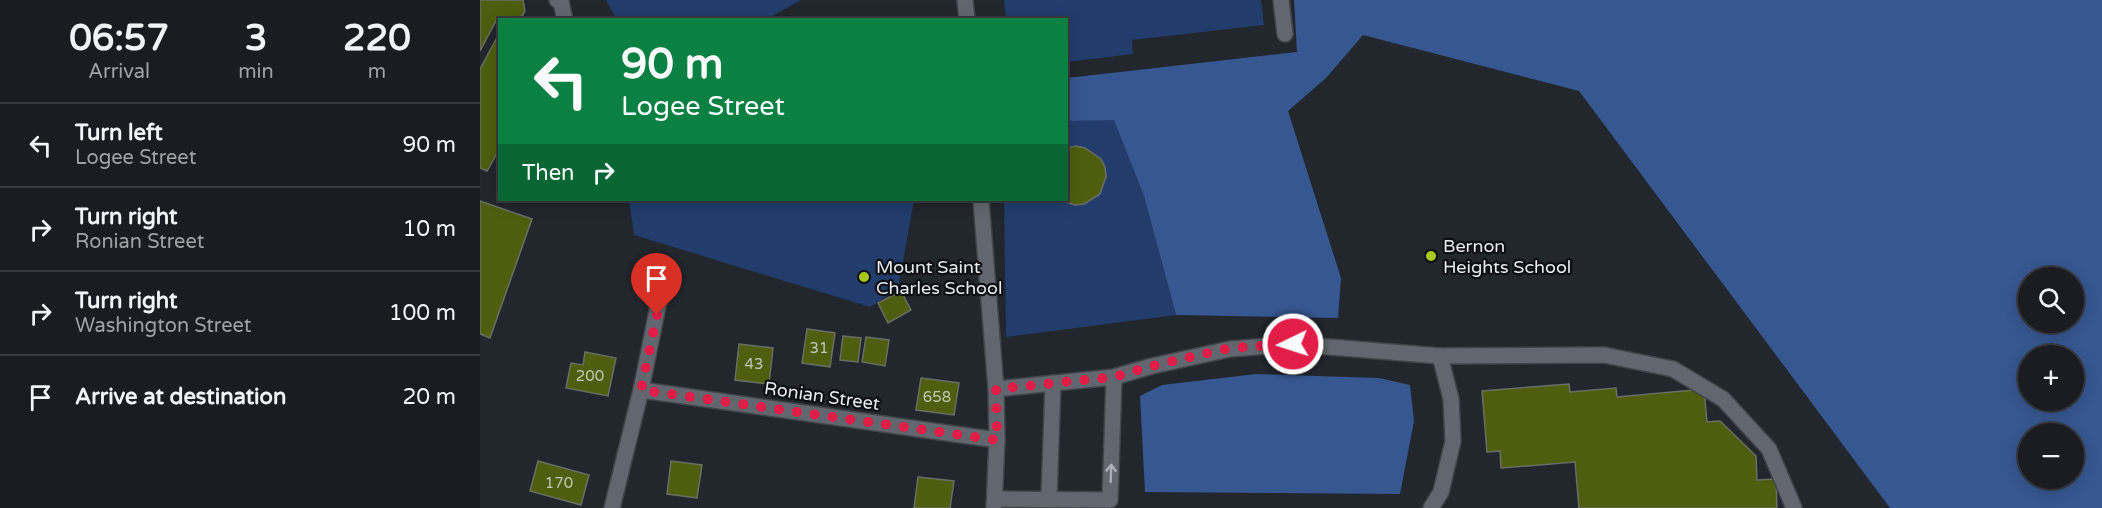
<!DOCTYPE html>
<html lang="en">
<head>
<meta charset="utf-8">
<style>
  body { margin:0; font-family:"Varela Round",sans-serif; background:#23252a; color:#f1f3f6; height:100vh; display:flex; flex-direction:column; font-size:22px; white-space:nowrap }
  * { box-sizing:border-box; margin:0 }
  p { font-size:20px; color:#9fa1a5 }
  .icon { flex:none; width:33px; height:33px; fill:none; stroke:currentColor; stroke-width:2; stroke-linecap:round; stroke-linejoin:round }
  .map { position:relative; flex:1; overflow:hidden }
  .sheet { display:flex; flex-direction:column; background:#1a1c22; width:480px }
  .sheet>* { flex:none }
  .banner { position:absolute; left:18px; top:18px; width:570px; height:183px; border-radius:0px; box-shadow:0 3px 15px #0003,0 0 0 2px #383a40; background:#0b8043; color:#fff; overflow:hidden }
  .controls { position:absolute; left:1538px; top:267px; display:grid; gap:12px }
  .controls a { display:grid; place-items:center; width:66px; height:66px; border-radius:50%; background:#1a1c22; box-shadow:0 3px 15px #0003,0 0 0 2px #383a40; font-size:30px }
  .pin { position:absolute; display:grid; place-items:center; width:51px; height:51px; color:#fff; margin:-62px -26px; border-radius:50% 50% 50% 0; rotate:-45deg; box-shadow:0 0 6px #0007 }
  .pin .icon { rotate:45deg }
  .me { position:absolute; width:66px; margin:-33px; rotate:266deg; stroke-linejoin:round; filter:drop-shadow(0 0 4px #0008) }
  .turn { display:flex; align-items:center; gap:21px; height:126px; padding:0 24px; font-size:27px }
  .turn .icon { width:78px; height:78px; stroke-width:2.5 }
  .turn b { display:block; font-size:42px; line-height:51px }
  .then { display:flex; align-items:center; height:57px; padding:0 24px; background:#0003; gap:12px; font-size:22px }
  .eta { display:flex; justify-content:space-evenly; align-items:center; height:102px; text-align:center }
  .eta b { font-size:36px; font-weight:800; line-height:42px }
  ul { padding:0; list-style:none }
  li { display:flex; align-items:center; gap:18px; height:84px; padding:0 24px; border-top:2px solid #383a40 }
  li div { flex:1 }
  li b { display:block; font-size:22px }
  li em { font-style:normal }
  main { display:flex; flex:1; min-height:0 }
  .map>svg:first-child { display:block }
</style>
</head>
<body>
<main>
<section class="sheet">
<div class="eta">
<div><b>06:57</b><p>Arrival</p></div>
<div><b>3</b><p>min</p></div>
<div><b>220</b><p>m</p></div>
</div>
<ul>
<li><svg class="icon" aria-label="left" viewBox="0 0 24 24"><path d="M17 20v-9H6M10 6l-5 5 5 5"/></svg><div><b>Turn left</b><p>Logee Street</p></div><em>90 m</em></li>
<li><svg class="icon" aria-label="right" viewBox="0 0 24 24"><path d="M7 20v-9h11M14 6l5 5-5 5"/></svg><div><b>Turn right</b><p>Ronian Street</p></div><em>10 m</em></li>
<li><svg class="icon" aria-label="right" viewBox="0 0 24 24"><path d="M7 20v-9h11M14 6l5 5-5 5"/></svg><div><b>Turn right</b><p>Washington Street</p></div><em>100 m</em></li>
<li><svg class="icon" aria-label="arrive" viewBox="0 0 24 24"><path d="M6 21V4h12l-3 4 3 4H6"/></svg><div><b>Arrive at destination</b></div><em>20 m</em></li>
</ul>
</section>
<div class="map">
<svg width="1622" height="508" viewBox="0 0 1622 508">
  <rect width="100%" height="100%" fill="#22262d"/>
  <g fill="#223d6c">
    <path d="M 126,0 L 321,0 L 287,19 L 137,20 Z"/>
    <path d="M 524,0 L 781,0 L 784,25 L 652,40 L 653,54 L 587,62 L 586,20 L 526,19 Z"/>
    <path d="M 634,119 L 664,196 L 696,315 L 526,337 L 524,200 L 586,200 L 587,121 Z"/>
    <path d="M 149,200 L 434,200 L 418,289 L 390,307 L 154,235 Z"/>
  </g>
  <g fill="#365790" fill-rule="evenodd">
    <path d="M 814,0 L 1622,0 L 1622,508 L 1410,508 L 1099,91 L 883,35 L 846,78 L 808,111 L 861,278 L 858,318 L 696,315 L 664,196 L 634,120 L 587,121 L 587,78 L 817,52 ZM 1548,278 L 1593,278 L 1593,322 L 1548,322 ZM 1548,356 L 1593,356 L 1593,400 L 1548,400 ZM 1548,434 L 1593,434 L 1593,478 L 1548,478 Z"/>
    <path d="M 776,374 L 899,378 L 930,385 L 934,421 L 920,494 L 665,492 L 660,396 L 682,385 Z"/>
  </g>
  <g fill="#4e5e0e" stroke="#6b6e65" stroke-width="1.5">
    <path d="M 0,0 L 43,0 L 45,11 L 42,16 L 49,20 L 17,19 L 0,51 Z"/>
    <path d="M 20,32 L 20,148 L 7,171 L 0,168 L 0,69 Z"/>
    <path d="M 596,146 L 605,148 L 621,159 L 625,167 L 626,177 L 620,194 L 604,204 L 595,205 L 580,200 L 586,200 L 586,148 Z"/>
    <path d="M 0,201 L 52,219 L 10,338 L 0,334 Z"/>
    <path d="M 421,291 L 431,310 L 408,323 L 398,303 Z"/>
    <path d="M 327,329 L 355,333 L 350,367 L 322,363 Z"/>
    <path d="M 363,336 L 381,338 L 378,362 L 360,360 Z"/>
    <path d="M 386,337 L 409,340 L 405,366 L 382,362 Z"/>
    <path d="M 259,344 L 293,348 L 289,384 L 255,380 Z"/>
    <path d="M 105,352 L 136,358 L 128,396 L 86,388 L 91,363 L 103,365 Z"/>
    <path d="M 441,378 L 479,383 L 474,415 L 436,410 Z"/>
    <path d="M 1089,384 L 1090,392 L 1136,388 L 1137,397 L 1224,389 L 1227,422 L 1240,421 L 1276,456 L 1277,480 L 1296,479 L 1297,508 L 1099,508 L 1095,462 L 1021,468 L 1020,451 L 1007,452 L 1002,391 Z"/>
    <path d="M 58,461 L 109,475 L 101,505 L 50,491 Z"/>
    <path d="M 191,461 L 222,465 L 217,498 L 187,494 Z"/>
    <path d="M 438,477 L 474,481 L 470,508 L 434,508 Z"/>
  </g>
  <g fill="none" stroke-linecap="round" stroke-linejoin="round">
    <defs>
      <g id="minor">
        <path d="M 77,0 L 81,2 L 85,20"/>
        <path d="M 485,0 L 487,20"/>
        <path d="M 801,0 L 805,34"/>
        <path d="M 501,200 L 516,389 L 517,440 L 514,508"/>
        <path d="M 516,389 L 634,377 L 672,366 L 750,349 L 813,344 L 960,356 L 1124,355 L 1193,369 L 1243,399 L 1289,449 L 1314,508"/>
        <path d="M 161,390 L 517,440"/>
        <path d="M 569,498 L 573,383"/>
        <path d="M 515,499 L 630,500 L 634,377"/>
        <path d="M 132,508 L 161,390 L 180,296"/>
        <path d="M 951,508 L 961,492 L 973,441 L 971,399 L 960,356"/>
      </g>
    </defs>
    <use href="#minor" stroke="#414449" stroke-width="18"/>
    <use href="#minor" stroke="#62666e" stroke-width="15"/>
  </g>
  <defs><path id="oneway-shaft" d="M-6 0H5M1.5-3L5.5 0L1.5 3" fill="none" stroke-width="1.6" stroke-linecap="round" stroke-linejoin="round" transform="scale(1.5)"/></defs>
  <use stroke="#abafb5" href="#oneway-shaft" transform="translate(631 473) rotate(-88)"/>
  <g fill="none" stroke-linecap="round" stroke-linejoin="round">
    <path stroke="#e11d48" stroke-width="10" stroke-dasharray="0 18" d="M 177,315 L 161,390 L 517,440 L 516,389 L 634,377 L 672,366 L 750,348 L 813,344"/>
  </g>
  <g fill="#a7c81e" stroke="#0d0f12" stroke-width="2">
    <circle cx="951" cy="256" r="6"/>
    <circle cx="384" cy="277" r="6"/>
  </g>
  <g text-anchor="middle" dominant-baseline="central" stroke-width="4.5" stroke-linejoin="round" paint-order="stroke">
    <g font-size="15" fill="#c1c7b7">
      <text x="339" y="348">31</text>
      <text x="274" y="364">43</text>
      <text x="110" y="376">200</text>
      <text x="457" y="397">658</text>
      <text x="79" y="483">170</text>
    </g>
    <g font-size="18" fill="#e7eaef" stroke="#0d0f12" text-anchor="start">
      <text x="963" y="246">Bernon<tspan x="963" dy="21">Heights School</tspan></text>
      <text x="396" y="267">Mount Saint<tspan x="396" dy="21">Charles School</tspan></text>
    </g>
    <g font-size="18" fill="#e7eaef" stroke="#0d0f12">
      <text transform="translate(342 396) rotate(8)">Ronian Street</text>
    </g>
  </g>
</svg>
<div class="controls">
<a><svg class="icon" aria-label="search" viewBox="0 0 24 24"><circle cx="10" cy="10" r="6"/><path d="M15 15l6 6"/></svg></a>
<a>+</a>
<a>−</a>
</div>
<div class="pin" style="left:177px;top:315px;background:#d93025"><svg class="icon" aria-label="arrive" viewBox="0 0 24 24"><path d="M6 21V4h12l-3 4 3 4H6"/></svg></div>
<svg class="me" style="left:813px;top:344px" viewBox="-20 -20 40 40"><circle r="17" fill="#e11d48" stroke="#fff" stroke-width="3"/><path d="M0-11L8 9 0 5-8 9z" fill="#fff"/></svg>
<div class="banner">
<div class="turn"><svg class="icon" aria-label="left" viewBox="0 0 24 24"><path d="M17 20v-9H6M10 6l-5 5 5 5"/></svg><div><b>90 m</b>Logee Street</div></div>
<div class="then">Then<svg class="icon" aria-label="right" viewBox="0 0 24 24"><path d="M7 20v-9h11M14 6l5 5-5 5"/></svg></div>
</div>
</div>
</main>
</body>
</html>
